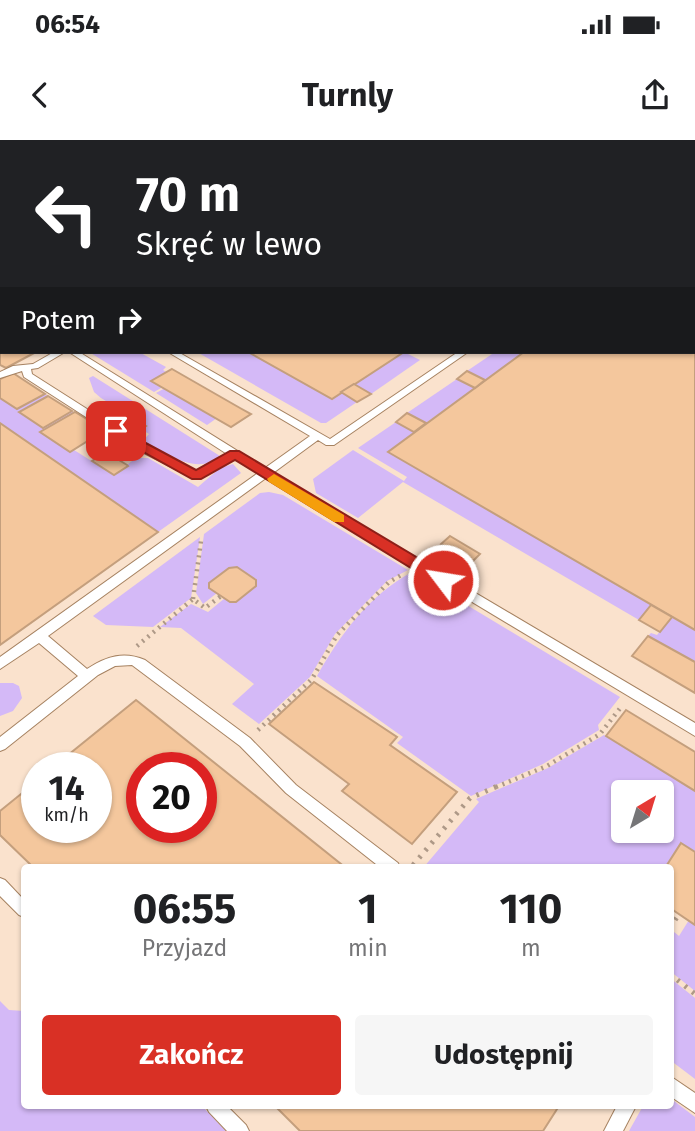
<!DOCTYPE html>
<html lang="pl">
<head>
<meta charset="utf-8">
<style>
  body { margin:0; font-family:"Fira Sans",sans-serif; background:#f6f6f6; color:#202124; height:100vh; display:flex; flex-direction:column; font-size:26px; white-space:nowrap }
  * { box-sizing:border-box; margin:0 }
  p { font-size:23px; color:#757577 }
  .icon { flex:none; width:38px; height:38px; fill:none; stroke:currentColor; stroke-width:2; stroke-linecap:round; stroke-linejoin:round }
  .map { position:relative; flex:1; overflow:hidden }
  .details { position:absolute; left:21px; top:724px; width:653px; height:245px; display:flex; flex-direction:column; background:#fff; border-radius:7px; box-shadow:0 2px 5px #0004 }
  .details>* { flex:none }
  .hud { position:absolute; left:0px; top:0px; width:696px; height:214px; box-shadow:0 2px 5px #0004; background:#202124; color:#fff; overflow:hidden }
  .needle { width:46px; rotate:38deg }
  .fabs { position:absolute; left:611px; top:640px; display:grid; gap:14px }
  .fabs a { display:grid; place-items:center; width:63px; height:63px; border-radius:7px; background:#fff; box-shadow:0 2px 5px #0004; font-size:35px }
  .speed { position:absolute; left:21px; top:612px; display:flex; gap:14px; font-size:35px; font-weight:700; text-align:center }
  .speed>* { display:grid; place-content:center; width:91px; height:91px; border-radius:50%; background:#fff; box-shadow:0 2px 5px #0004; line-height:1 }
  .speed small { font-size:18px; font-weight:400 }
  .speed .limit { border:10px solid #d22; background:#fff; color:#111 }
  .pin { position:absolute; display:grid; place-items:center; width:60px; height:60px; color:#fff; margin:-30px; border-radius:14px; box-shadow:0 4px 10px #0006 }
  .me { position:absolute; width:77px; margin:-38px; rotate:301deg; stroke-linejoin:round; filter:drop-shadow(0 0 5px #0008) }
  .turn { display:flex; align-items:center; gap:24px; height:147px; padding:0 21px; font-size:32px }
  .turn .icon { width:91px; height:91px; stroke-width:2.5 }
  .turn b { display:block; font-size:49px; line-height:60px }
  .then { display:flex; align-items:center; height:66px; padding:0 21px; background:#0003; gap:14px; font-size:26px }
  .eta { display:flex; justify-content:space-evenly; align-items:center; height:119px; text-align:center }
  .eta b { font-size:42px; font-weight:700; line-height:49px }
  .button { display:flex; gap:14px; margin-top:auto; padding:14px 21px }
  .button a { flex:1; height:80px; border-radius:7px; background:#d93025; color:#fff; font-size:28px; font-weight:700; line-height:80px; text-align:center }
  .button a+a { background:#f6f6f6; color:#202124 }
  .status { display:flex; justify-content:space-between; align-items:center; height:49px; padding:0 35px; background:#fff; direction:ltr }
  .status svg { height:19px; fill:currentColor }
  header { display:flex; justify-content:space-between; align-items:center; height:91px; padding:0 21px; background:#fff; font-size:32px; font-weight:700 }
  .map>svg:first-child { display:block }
</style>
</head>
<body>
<div class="status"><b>06:54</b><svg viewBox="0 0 49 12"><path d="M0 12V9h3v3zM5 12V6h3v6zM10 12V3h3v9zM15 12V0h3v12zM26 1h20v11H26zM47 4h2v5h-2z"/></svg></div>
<header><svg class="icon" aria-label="back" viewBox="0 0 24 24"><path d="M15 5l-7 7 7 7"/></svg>Turnly<svg class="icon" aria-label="share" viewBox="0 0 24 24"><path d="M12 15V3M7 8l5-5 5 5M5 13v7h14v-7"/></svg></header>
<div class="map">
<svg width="695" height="991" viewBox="0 0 695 991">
  <rect width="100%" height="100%" fill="#fae2cd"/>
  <g fill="#d4b9f7" fill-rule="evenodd">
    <path d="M 89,212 L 139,212 L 166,227 L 163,230 L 166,232 L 152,241 L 163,247 L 154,252 Z"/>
    <path d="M 197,212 L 248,212 L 332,259 L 341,252 L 357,262 L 326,283 L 321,283 Z"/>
    <path d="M 404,212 L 420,220 L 371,254 L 354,244 Z"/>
    <path d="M 495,212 L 524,212 L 485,240 L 467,231 Z"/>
    <path d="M 93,236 L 220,316 C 197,337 166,312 142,302 L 149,294 L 141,289 L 145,285 L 101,258 L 94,252 L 89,238 Z"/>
    <path d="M 457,239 L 475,248 L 426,283 L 407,273 Z"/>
    <path d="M 165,248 L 217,278 L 207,285 L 156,253 Z"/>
    <path d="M 45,254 L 48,256 L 20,272 L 72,271 L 74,273 L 41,293 L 70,312 L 74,310 L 114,335 L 136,318 L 148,318 L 198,347 L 220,328 L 233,324 L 241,333 L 158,392 L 0,283 L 0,258 L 17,269 Z"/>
    <path d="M 396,282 L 414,292 L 389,312 L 651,465 L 639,480 L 403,342 L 358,378 L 316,353 L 313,339 L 353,310 L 404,341 L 407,337 L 358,308 Z"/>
    <path d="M 269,352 L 283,355 L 408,430 L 387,441 L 335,494 L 310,537 L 259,584 L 232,564 L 254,544 L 181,488 L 160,487 L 191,464 L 208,472 L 225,458 L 236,462 L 256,446 L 256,439 C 232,424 231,426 209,443 L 217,453 L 203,464 L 196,453 L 204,394 L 260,353 Z"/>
    <path d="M 200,397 L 191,458 L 153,487 L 106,485 L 93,476 Z"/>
    <path d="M 412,432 L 620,557 L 598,585 L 599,590 L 543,624 L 471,656 L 397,603 L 403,597 L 317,536 C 340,495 369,455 412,432 Z"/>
    <path d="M 672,477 L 695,490 L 695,522 L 648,496 L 651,493 L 657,495 Z"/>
    <path d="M 0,543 L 13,543 L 19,546 L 22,558 L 13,571 L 0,576 Z"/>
    <path d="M 604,595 L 695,651 L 695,712 L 681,704 L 665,728 L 423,728 L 479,662 L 476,659 L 548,628 ZM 623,653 L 662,653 L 662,691 L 623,691 Z"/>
    <path d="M 689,780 L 695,785 L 695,851 L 670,831 L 670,797 L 674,792 L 679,796 Z"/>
    <path d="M 670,838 L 695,858 L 695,939 L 670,920 Z"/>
    <path d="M 0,861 L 9,870 L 24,871 L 24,966 L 202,966 L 226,991 L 0,991 Z"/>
    <path d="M 670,958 L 695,977 L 695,991 L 629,991 L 643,966 L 670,966 Z"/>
  </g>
  <g fill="#f4c79d" stroke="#c49f7d" stroke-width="2" fill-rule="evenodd">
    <path d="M 67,0 L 299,0 L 62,2 Z"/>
    <path d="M 593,0 L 674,0 L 671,2 Z"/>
    <path d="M 695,92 L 695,490 L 388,312 L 524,212 L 695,212 Z"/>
    <path d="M 0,197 L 2,212 L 36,212 L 6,228 L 0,225 Z"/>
    <path d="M 248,212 L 404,212 L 332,259 Z"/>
    <path d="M 172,229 L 240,268 L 251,274 L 231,287 L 151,241 Z"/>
    <path d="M 467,231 L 485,240 L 475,248 L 457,239 Z"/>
    <path d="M 13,233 L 45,254 L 17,269 L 0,258 L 0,239 Z"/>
    <path d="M 354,244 L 371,254 L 357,262 L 341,252 Z"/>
    <path d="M 48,256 L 72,271 L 43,288 L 19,272 Z"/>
    <path d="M 113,266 L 146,286 L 132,295 L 99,274 Z"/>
    <path d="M 75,272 L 105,290 L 70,312 L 40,292 Z"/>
    <path d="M 407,273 L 426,283 L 414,292 L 396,282 Z"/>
    <path d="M 0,283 L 158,392 L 0,505 Z"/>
    <path d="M 106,312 L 127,325 L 128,326 L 114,335 L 92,321 Z"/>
    <path d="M 450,396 L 480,414 L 471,423 L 441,404 Z"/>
    <path d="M 237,427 L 256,440 L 256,446 L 236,462 L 230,462 L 209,448 L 209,443 L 229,428 Z"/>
    <path d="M 651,465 L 672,477 L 660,492 L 639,480 Z"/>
    <path d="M 648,496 L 695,522 L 695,553 L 632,516 Z"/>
    <path d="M 314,542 L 397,597 L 390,605 L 457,652 L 412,704 L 342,651 L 349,644 L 269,584 Z"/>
    <path d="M 136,560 L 346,728 L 34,728 L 0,695 L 0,671 L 37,641 L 37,688 L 96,688 L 96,628 L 52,628 ZM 142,628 L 201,628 L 201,688 L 142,688 Z"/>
    <path d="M 626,570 L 695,612 L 695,651 L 606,596 Z"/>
    <path d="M 681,703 L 695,712 L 695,785 L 670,768 L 670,728 L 665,728 Z"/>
    <path d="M 275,966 L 559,966 L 543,991 L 300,991 Z"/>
  </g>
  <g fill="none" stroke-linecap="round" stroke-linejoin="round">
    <defs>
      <g id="service">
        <path d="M 16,0 L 25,0 L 14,2 Z"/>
        <path d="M 494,0 L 505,2 L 495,2 Z"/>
        <path d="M 0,5 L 2,5 L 0,10 Z"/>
        <path d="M 0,148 L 2,148 L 2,153 L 0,154 Z"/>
        <path d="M 0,161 L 2,162 L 2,169 L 0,168 Z"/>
        <path d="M 2,171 L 2,177 L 0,178 L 0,172 Z"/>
        <path d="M 54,212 L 65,212 L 38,228 L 31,229 L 32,234 L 142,304 L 197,332 L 227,314 L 69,212 L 79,212 L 265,328 L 310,296 L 168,212 L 178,212 L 330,299 L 458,212 L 468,212 L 334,305 L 326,305 L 318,300 L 273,333 L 695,583 L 695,596 L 266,338 L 48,496 L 87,529 C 107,516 124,511 145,520 L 250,598 L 296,645 L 398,723 L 400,728 L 381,728 L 286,653 L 240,606 L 132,525 L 115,526 L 98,535 L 5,609 L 0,611 L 0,597 L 78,536 L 39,503 L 0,529 L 0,517 L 258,333 L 235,319 L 201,338 L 193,338 L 134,308 L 24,237 L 22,231 L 0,238 L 0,232 L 13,226 L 33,224 Z"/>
        <path d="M 0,738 L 5,740 L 24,760 L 24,777 L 19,775 L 0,756 Z"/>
        <path d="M 670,936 L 695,953 L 695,973 L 670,956 Z"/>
        <path d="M 206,966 L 227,966 L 246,985 L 249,991 L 227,991 L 209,972 Z"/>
        <path d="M 617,966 L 636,966 L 623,991 L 604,991 Z"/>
      </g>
    </defs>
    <use href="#service" stroke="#a68261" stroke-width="2"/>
    <g stroke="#ae9987" stroke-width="4.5" stroke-dasharray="2 5" stroke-linecap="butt">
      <path d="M 193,459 L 201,401"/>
      <path d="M 137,506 L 193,459 L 205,468 L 221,456"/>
      <path d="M 258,590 L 312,539 L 337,495 L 389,442 L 403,434"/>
      <path d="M 496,647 L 547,626 L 600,594 L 621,567"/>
    </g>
    <g stroke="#ae9987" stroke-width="5" stroke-dasharray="2.5 7" stroke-linecap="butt">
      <path d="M 413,725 L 470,658 L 500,645"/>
      <path d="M 670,788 L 679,774"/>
      <path d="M 670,834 L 695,854"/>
    </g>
    <use href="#service" fill="#fff" fill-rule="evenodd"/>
  </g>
  <path fill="#d93025" stroke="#8d1f18" stroke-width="2" d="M 116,287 L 196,330 L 230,311 L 239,311 L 448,436 L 450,440 L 448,444 L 437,444 L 235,320 L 201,339 L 192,339 L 111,294 L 109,291 Z"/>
  <path fill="#f59e0b" d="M 274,334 L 344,375 L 344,382 L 334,382 L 269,342 L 267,339 Z"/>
</svg>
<div class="fabs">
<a><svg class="needle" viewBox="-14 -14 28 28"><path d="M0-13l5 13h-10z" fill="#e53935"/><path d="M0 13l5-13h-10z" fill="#757577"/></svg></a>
</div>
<div class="speed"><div>14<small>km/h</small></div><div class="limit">20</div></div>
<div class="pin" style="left:116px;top:291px;background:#d93025"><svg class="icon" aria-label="arrive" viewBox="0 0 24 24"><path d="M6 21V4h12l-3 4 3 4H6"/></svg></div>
<svg class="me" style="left:443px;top:440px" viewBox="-20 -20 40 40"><circle r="17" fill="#d93025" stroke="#fff" stroke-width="3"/><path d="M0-11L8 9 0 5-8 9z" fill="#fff"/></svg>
<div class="hud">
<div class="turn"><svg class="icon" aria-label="left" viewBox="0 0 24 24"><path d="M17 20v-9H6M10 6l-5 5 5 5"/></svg><div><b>70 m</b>Skręć w lewo</div></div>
<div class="then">Potem<svg class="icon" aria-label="right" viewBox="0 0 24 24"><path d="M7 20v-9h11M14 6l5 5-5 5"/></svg></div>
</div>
<section class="details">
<div class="eta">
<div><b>06:55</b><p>Przyjazd</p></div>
<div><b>1</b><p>min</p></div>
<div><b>110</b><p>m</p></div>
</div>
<div class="button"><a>Zakończ</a><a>Udostępnij</a></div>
</section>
</div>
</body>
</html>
